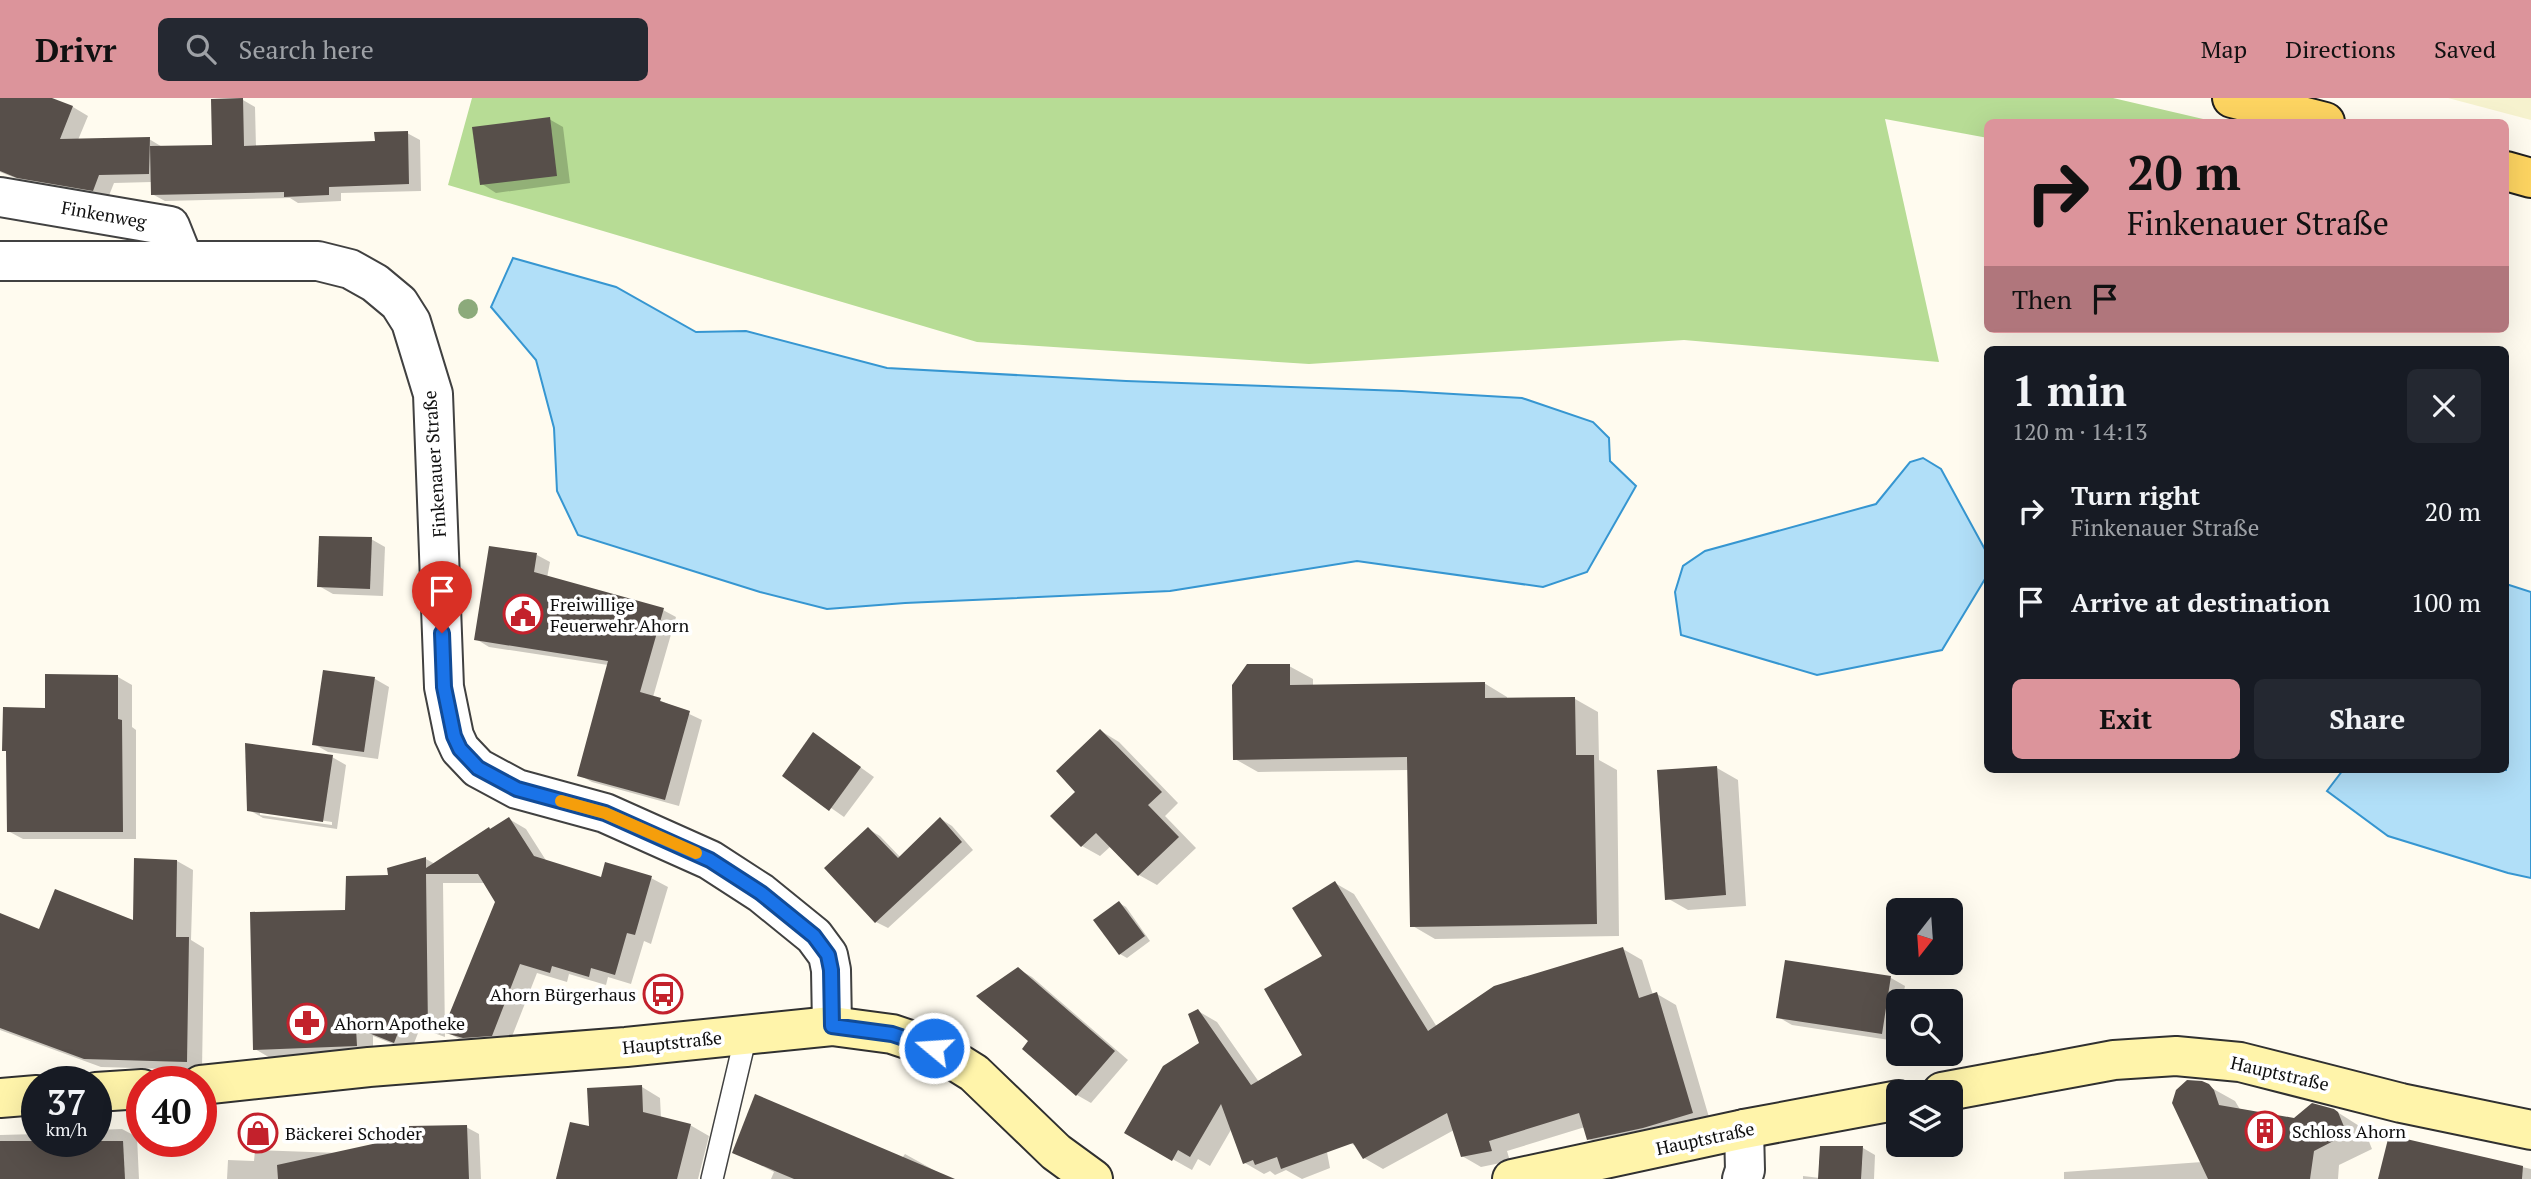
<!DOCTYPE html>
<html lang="en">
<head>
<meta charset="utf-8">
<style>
  body { margin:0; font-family:"PT Serif",serif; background:#242831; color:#f1f3f6; height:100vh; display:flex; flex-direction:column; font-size:26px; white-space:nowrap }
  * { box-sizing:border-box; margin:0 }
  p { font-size:23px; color:#9ea1a6 }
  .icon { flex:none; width:38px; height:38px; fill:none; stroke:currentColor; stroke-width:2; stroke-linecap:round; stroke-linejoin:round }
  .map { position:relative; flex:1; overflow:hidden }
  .panel { position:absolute; left:1984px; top:248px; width:525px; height:427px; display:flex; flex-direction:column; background:#171b24; border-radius:10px; box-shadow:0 7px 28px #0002 }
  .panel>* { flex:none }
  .banner { position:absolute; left:1984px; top:21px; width:525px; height:214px; border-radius:10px; box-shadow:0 7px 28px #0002; background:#dc949b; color:#111; overflow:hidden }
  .needle { width:46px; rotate:197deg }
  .fabs { position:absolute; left:1886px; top:800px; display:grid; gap:14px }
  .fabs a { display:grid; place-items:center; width:77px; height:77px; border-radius:10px; background:#171b24; box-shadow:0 7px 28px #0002; font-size:35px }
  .speed { position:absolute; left:21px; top:968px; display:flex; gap:14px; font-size:35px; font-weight:700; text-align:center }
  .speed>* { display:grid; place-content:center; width:91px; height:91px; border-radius:50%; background:#171b24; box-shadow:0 7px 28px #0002; line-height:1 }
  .speed small { font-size:18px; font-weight:400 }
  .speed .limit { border:10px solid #d22; background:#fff; color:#111 }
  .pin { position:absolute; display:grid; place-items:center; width:60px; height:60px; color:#fff; margin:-72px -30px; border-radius:50% 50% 50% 0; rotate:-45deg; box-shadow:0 0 7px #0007 }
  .pin .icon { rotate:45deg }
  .me { position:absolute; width:77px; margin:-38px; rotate:288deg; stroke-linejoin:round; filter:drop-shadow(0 0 5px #0008) }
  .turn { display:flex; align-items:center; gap:24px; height:147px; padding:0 28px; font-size:32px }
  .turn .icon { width:91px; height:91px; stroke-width:2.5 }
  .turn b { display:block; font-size:49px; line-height:60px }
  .then { display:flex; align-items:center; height:66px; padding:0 28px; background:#0003; gap:14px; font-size:26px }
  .round { display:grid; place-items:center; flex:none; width:74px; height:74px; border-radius:10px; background:#242831 }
  .head { display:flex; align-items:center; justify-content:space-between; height:119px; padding:0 28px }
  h1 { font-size:42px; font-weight:600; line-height:52px }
  .cta { display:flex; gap:14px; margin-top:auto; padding:14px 28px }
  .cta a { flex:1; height:80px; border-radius:10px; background:#dc949b; color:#111; font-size:28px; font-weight:600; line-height:80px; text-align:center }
  .cta a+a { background:#242831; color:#f1f3f6 }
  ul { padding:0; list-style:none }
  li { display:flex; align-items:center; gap:21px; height:91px; padding:0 28px }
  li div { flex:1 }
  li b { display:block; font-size:26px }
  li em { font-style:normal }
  header { display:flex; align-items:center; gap:42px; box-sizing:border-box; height:98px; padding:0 35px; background:#dc949b; color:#111 }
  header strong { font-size:33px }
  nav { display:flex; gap:38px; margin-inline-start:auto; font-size:24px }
  .search { width:490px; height:63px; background:#242831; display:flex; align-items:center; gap:18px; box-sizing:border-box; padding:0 24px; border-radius:10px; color:#9ea1a6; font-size:26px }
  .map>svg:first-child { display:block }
</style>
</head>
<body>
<header>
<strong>Drivr</strong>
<div class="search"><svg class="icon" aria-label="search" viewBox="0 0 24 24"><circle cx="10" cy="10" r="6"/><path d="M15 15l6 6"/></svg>Search here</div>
<nav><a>Map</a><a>Directions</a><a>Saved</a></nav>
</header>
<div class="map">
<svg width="2531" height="1081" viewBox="0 0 2531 1081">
  <rect width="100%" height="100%" fill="#fffbef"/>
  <path fill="#f6f2ce" d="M 2448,0 L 2531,0 L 2531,22 Z"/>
  <path fill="#b7dc95" d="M 472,0 L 2113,0 L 2216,24 L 1988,24 L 1988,40 L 1885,21 L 1939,264 L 1684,242 L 1309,266 L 977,244 L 448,87 Z"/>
  <g fill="#b1dff8" stroke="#3696d1" stroke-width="2">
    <path d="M 513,160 L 616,189 L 696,234 L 746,233 L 887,270 L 1126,283 L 1402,293 L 1522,300 L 1593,324 L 1609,340 L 1610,363 L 1636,388 L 1587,474 L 1543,489 L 1357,463 L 1170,493 L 905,505 L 827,511 L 760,494 L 578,437 L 557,393 L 554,330 L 536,262 L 491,209 Z"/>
    <path d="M 1923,360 L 1941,371 L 1988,457 L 1988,476 L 1942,552 L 1817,577 L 1681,537 L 1675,494 L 1683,468 L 1705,453 L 1876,406 L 1910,364 Z"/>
    <path d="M 2506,486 L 2531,494 L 2531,780 L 2508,775 L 2388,738 L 2327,693 L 2343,672 L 2506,672 Z"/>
  </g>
  <g fill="#0003" fill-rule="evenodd">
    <path d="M 0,0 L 47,0 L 73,9 L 88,18 L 78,42 L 149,41 L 164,50 L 214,48 L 243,2 L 255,9 L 256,50 L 376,45 L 407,35 L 420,42 L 421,93 L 341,95 L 341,103 L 298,105 L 290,100 L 165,103 L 152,96 L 152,84 L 114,85 L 108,100 L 35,88 L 0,74 Z"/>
    <path d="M 549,21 L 563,29 L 570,85 L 496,95 L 482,86 Z"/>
    <path d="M 371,441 L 385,449 L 383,498 L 333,496 L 319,488 Z"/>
    <path d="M 537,457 L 550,464 L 547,480 L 663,512 L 676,519 L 653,599 L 702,622 L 679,708 L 592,684 L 579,677 L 608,567 L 489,549 L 476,541 Z"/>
    <path d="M 1289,568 L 1313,581 L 1313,588 L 1484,585 L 1507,599 L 1507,602 L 1575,601 L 1598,614 L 1599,662 L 1617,672 L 1619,838 L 1435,841 L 1411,827 L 1409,672 L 1258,674 L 1235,661 Z"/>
    <path d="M 324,574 L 375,581 L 389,589 L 378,661 L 328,654 L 314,646 Z"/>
    <path d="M 47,578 L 118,579 L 132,587 L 132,629 L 136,632 L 136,741 L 23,741 L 8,733 L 8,654 L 4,652 L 47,611 Z"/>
    <path d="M 1101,633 L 1119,644 L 1178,705 L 1165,718 L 1196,750 L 1157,787 L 1139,777 L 1111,748 L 1100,758 L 1082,748 L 1078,694 Z"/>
    <path d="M 814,636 L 874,679 L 844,719 L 784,677 Z"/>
    <path d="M 332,659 L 346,667 L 337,731 L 263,720 L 249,712 ZM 260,713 L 332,724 L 332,727 L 260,717 Z"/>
    <path d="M 1717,670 L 1738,682 L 1746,808 L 1688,812 L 1667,800 Z"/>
    <path d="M 509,721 L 526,731 L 547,764 L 602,781 L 651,780 L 668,789 L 651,846 L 644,843 L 631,886 L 608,879 L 606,887 L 569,876 L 567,884 L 537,875 L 509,946 L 481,948 L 461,942 L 445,933 L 497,804 L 485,785 L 443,785 L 445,939 L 420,930 L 411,953 L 373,938 L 373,957 L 272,961 L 255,951 L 347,814 L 389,779 L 426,761 L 435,766 Z"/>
    <path d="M 941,721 L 952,728 L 973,752 L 888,830 L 876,824 L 827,770 L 868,731 L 880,738 L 901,760 Z"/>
    <path d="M 177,763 L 193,772 L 191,842 L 204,850 L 202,972 L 101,969 L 0,932 L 0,817 L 40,833 L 134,824 Z"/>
    <path d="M 1335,785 L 1354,796 L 1437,929 L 1623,851 L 1642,862 L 1653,897 L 1657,896 L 1676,907 L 1711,1026 L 1608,1052 L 1589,1041 L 1585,1029 L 1507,1053 L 1510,1063 L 1481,1069 L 1462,1058 L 1454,1032 L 1383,1071 L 1364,1060 L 1358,1049 L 1350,1045 L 1318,1007 L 1330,1070 L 1302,1081 L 1286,1072 L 1275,1077 L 1270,1073 L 1264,1076 L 1245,1065 L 1232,1030 L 1210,1068 L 1198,1061 L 1192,1072 L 1126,1035 L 1201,946 L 1198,913 L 1217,924 L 1259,984 L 1305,958 L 1325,858 Z"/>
    <path d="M 1119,805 L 1126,809 L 1150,843 L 1127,860 L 1120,856 Z"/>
    <path d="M 1018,871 L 1032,879 L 1128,962 L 1091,1005 L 1077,997 Z"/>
    <path d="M 1891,880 L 1905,888 L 1902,903 L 1899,903 L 1896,943 L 1792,927 L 1778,919 Z"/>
    <path d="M 2208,988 L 2235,1003 L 2241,1013 L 2294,1022 L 2334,1012 L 2364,1031 L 2372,1051 L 2339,1067 L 2338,1081 L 2064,1081 L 2064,1074 L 2202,1064 Z"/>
    <path d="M 642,989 L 660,1000 L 661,1020 L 690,1027 L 709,1038 L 698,1081 L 556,1081 L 571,1026 L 591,1030 Z"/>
    <path d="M 466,1029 L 479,1036 L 481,1081 L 227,1081 L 228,1062 L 254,1063 L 255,1052 L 339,1055 Z"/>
    <path d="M 122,1031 L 137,1039 L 139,1081 L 0,1081 L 0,1037 L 37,1036 L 37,1043 L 96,1043 L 96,1032 Z"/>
    <path d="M 2390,1039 L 2531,1071 L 2531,1081 L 2380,1081 Z"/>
    <path d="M 1863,1050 L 1875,1057 L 1874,1081 L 1803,1081 L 1803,1078 L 1820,1080 Z"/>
    <path d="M 734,1054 L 902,1060 L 905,1056 L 950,1081 L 771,1081 L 774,1074 Z"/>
  </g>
  <g fill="#574f4a">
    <path d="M 0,0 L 52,0 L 73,8 L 60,41 L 150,39 L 149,76 L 99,77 L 93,93 L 17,80 L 0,73 Z"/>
    <path d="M 243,0 L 244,48 L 375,43 L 374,34 L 408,33 L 409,86 L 329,89 L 329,97 L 284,99 L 284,94 L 151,97 L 150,48 L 212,47 L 211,1 Z"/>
    <path d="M 550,19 L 557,78 L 480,87 L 472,29 Z"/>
    <path d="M 319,438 L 372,439 L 370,491 L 317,489 Z"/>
    <path d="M 489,448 L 537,455 L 534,474 L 664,510 L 640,594 L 661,600 L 660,603 L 690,613 L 665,702 L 577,678 L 608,563 L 474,542 Z"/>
    <path d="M 1247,566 L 1290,566 L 1290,587 L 1485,584 L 1485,600 L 1575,599 L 1576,657 L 1594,657 L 1597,826 L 1410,829 L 1407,659 L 1233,662 L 1232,587 Z"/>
    <path d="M 323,572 L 375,579 L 364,654 L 312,647 Z"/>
    <path d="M 45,576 L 118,577 L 118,621 L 122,622 L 123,734 L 7,734 L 6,653 L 2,653 L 3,609 L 45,610 Z"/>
    <path d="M 1100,631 L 1162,694 L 1148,707 L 1179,739 L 1138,778 L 1096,735 L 1081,749 L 1050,718 L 1075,694 L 1056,673 Z"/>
    <path d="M 813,634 L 861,669 L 829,713 L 782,678 Z"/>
    <path d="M 245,645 L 333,657 L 323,724 L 247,713 Z"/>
    <path d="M 1717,668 L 1726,797 L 1665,802 L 1657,672 Z"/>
    <path d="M 509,719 L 534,758 L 601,779 L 605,764 L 652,778 L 635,837 L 627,835 L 615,877 L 591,870 L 589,879 L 552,868 L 550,875 L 520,866 L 492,938 L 463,940 L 442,934 L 495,804 L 478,776 L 426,776 L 428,932 L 403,922 L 394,945 L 356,930 L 357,948 L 253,952 L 250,814 L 345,812 L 346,778 L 388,777 L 387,770 L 426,759 L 426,770 L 489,729 L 490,731 Z"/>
    <path d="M 940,719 L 962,744 L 875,825 L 824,770 L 868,729 L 898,760 Z"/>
    <path d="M 134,760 L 177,762 L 176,839 L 189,839 L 187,964 L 84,961 L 0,930 L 0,815 L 39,831 L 55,791 L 133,822 Z"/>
    <path d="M 1335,783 L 1428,933 L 1494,888 L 1623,849 L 1639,900 L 1657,894 L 1693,1015 L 1643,1030 L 1587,1042 L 1579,1015 L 1489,1043 L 1492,1053 L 1461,1059 L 1447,1015 L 1363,1061 L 1353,1045 L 1281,1071 L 1277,1059 L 1255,1067 L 1253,1062 L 1243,1066 L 1221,1006 L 1190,1059 L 1178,1052 L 1172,1063 L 1124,1035 L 1163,968 L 1199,945 L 1188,916 L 1198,911 L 1251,987 L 1302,957 L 1264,891 L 1322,858 L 1292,810 Z"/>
    <path d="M 1119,803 L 1145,838 L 1119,857 L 1093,822 Z"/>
    <path d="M 1785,862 L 1891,878 L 1882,936 L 1776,920 Z"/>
    <path d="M 1018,869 L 1115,953 L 1076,998 L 1022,951 L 1028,943 L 976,898 Z"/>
    <path d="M 2187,982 L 2202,983 L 2209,986 L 2214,992 L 2219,1007 L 2294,1020 L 2312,1005 L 2334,1011 L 2338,1014 L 2347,1036 L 2314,1053 L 2310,1081 L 2208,1081 L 2172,1005 L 2176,992 Z"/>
    <path d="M 642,987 L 643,1014 L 691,1026 L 677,1081 L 556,1081 L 570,1024 L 589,1028 L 587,990 Z"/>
    <path d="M 755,996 L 955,1081 L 794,1081 L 732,1055 Z"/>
    <path d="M 467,1027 L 469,1081 L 278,1081 L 277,1067 L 409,1038 L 409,1028 Z"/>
    <path d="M 2389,1037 L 2523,1068 L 2522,1081 L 2378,1081 Z"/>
    <path d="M 0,1043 L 123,1043 L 125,1081 L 0,1081 Z"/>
    <path d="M 1820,1048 L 1863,1048 L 1861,1081 L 1818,1081 Z"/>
  </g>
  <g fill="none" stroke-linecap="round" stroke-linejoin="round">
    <defs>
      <path id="lane" d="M 712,1081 L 746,937"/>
      <g id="street">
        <path d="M 0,99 L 170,128 L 184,163"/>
        <path d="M 0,163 L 318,163 L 350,171 L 375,185 L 399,205 L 411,224 L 433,296 L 444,589 L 454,638 L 460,651 L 478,670 L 517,691 L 605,715 L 710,762 L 761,795 L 814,838 L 828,857 L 831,872 L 832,928"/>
        <path d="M 1742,1081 L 1745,1072 L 1744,1031"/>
      </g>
      <g id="secondary">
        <path d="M 201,987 L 369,969 L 626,949 L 832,928 L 892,936 L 934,950 L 974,975 L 1056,1054 L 1093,1081"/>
        <path d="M 96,994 L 142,991"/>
        <path d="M 1942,994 L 2114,962 L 2176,958 L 2240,964 L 2401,1005 L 2531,1032"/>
        <path d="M 0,1000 L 37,997"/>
        <path d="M 1512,1081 L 1744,1031 L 1899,1002"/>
      </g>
      <g id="primary">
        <path d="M 2232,0 L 2325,24"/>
        <path d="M 2506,73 L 2531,80"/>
      </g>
    </defs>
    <use href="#lane" stroke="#414141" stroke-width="24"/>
    <use href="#street" stroke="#414141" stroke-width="42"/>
    <use href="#secondary" stroke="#303030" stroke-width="42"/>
    <use href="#primary" stroke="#1f1f1f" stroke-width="42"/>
    <use href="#lane" stroke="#fff" stroke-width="21"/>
    <use href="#street" stroke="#fff" stroke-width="38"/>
    <use href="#secondary" stroke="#fff4aa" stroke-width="38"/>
    <use href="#primary" stroke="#fdd461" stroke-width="38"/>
  </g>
  <circle fill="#8caa7b" cx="468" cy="211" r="10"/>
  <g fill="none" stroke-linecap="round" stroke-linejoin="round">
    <defs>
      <path id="route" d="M 442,535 L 444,589 L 454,638 L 460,651 L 478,670 L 517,691 L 605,715 L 710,762 L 761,795 L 814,838 L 828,857 L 831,872 L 832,928 L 892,936 L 934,950"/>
    </defs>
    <use href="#route" stroke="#114b97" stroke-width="18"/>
    <use href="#route" stroke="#1a73e8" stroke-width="12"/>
    <path stroke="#f59e0b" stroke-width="12" d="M 561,703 L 605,715 L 696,755"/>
  </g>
  <defs>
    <symbol id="civic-ring" viewBox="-11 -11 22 22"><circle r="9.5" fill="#fff" stroke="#c3212c" stroke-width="1.5"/><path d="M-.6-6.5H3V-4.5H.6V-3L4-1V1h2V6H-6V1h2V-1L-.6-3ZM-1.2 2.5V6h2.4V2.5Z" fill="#c3212c"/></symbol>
    <symbol id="bus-ring" viewBox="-11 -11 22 22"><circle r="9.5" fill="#fff" stroke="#c3212c" stroke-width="1.5"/><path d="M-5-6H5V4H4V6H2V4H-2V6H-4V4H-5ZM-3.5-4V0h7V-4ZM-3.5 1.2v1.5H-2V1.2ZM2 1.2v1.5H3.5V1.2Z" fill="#c3212c"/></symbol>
    <symbol id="pharmacy-ring" viewBox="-11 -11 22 22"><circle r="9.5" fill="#fff" stroke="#c3212c" stroke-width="1.5"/><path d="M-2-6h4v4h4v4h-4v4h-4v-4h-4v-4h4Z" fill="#c3212c"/></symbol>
    <symbol id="building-ring" viewBox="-11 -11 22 22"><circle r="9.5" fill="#fff" stroke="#c3212c" stroke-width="1.5"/><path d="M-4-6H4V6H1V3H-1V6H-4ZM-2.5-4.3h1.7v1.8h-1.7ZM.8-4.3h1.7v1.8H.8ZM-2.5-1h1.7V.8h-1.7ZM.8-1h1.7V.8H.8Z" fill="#c3212c"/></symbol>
    <symbol id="shop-ring" viewBox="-11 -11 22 22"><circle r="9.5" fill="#fff" stroke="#c3212c" stroke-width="1.5"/><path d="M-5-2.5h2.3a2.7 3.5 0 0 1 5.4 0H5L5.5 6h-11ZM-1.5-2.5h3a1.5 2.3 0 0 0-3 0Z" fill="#c3212c"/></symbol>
  </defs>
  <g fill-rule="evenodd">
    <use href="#civic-ring" x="501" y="494" width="44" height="44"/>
    <use href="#bus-ring" x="641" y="874" width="44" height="44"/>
    <use href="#pharmacy-ring" x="285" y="903" width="44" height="44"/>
    <use href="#building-ring" x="2243" y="1011" width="44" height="44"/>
    <use href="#shop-ring" x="236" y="1013" width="44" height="44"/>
  </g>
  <g text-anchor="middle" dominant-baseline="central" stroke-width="7" stroke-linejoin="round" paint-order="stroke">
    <g font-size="18" fill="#0e0e0e" stroke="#fff">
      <text transform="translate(104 116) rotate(10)">Finkenweg</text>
      <text transform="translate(434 366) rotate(-94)">Finkenauer Straße</text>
      <text transform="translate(672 944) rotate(-6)">Hauptstraße</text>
      <text transform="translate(2280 975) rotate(13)">Hauptstraße</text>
      <text transform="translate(1705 1040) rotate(-12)">Hauptstraße</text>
    </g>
    <g font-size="18" fill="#0e0e0e" stroke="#fff" text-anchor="start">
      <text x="550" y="506">Freiwillige<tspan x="550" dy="21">Feuerwehr Ahorn</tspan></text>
      <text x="636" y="896" text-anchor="end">Ahorn Bürgerhaus</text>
      <text x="334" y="925">Ahorn Apotheke</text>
      <text x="2292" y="1033">Schloss Ahorn</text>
      <text x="285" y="1035">Bäckerei Schoder</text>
    </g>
  </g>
</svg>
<div class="fabs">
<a><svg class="needle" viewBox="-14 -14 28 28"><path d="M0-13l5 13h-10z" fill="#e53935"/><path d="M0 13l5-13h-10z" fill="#9ea1a6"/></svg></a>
<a><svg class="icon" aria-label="search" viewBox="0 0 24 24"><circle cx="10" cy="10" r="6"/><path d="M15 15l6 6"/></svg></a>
<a><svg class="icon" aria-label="layers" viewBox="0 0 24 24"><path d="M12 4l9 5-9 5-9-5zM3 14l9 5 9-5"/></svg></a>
</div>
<div class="speed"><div>37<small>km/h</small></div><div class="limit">40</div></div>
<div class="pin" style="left:442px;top:535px;background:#d93025"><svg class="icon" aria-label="arrive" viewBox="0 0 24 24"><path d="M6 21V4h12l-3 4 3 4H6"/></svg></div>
<svg class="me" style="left:934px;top:950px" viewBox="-20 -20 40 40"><circle r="17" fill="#1a73e8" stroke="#fff" stroke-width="3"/><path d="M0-11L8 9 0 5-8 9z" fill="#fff"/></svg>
<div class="banner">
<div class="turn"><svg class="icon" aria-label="right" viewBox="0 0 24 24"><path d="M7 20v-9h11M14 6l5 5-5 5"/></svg><div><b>20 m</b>Finkenauer Straße</div></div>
<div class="then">Then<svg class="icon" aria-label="arrive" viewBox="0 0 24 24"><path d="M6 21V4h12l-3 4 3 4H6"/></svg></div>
</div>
<section class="panel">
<div class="head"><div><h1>1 min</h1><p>120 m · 14:13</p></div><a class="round"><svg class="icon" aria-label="close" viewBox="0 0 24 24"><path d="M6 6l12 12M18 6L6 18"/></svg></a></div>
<ul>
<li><svg class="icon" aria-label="right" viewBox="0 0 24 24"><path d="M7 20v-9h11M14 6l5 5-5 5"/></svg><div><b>Turn right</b><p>Finkenauer Straße</p></div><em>20 m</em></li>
<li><svg class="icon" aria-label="arrive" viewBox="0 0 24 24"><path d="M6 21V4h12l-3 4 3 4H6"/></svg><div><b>Arrive at destination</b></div><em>100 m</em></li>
</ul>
<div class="cta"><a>Exit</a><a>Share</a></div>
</section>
</div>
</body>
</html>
